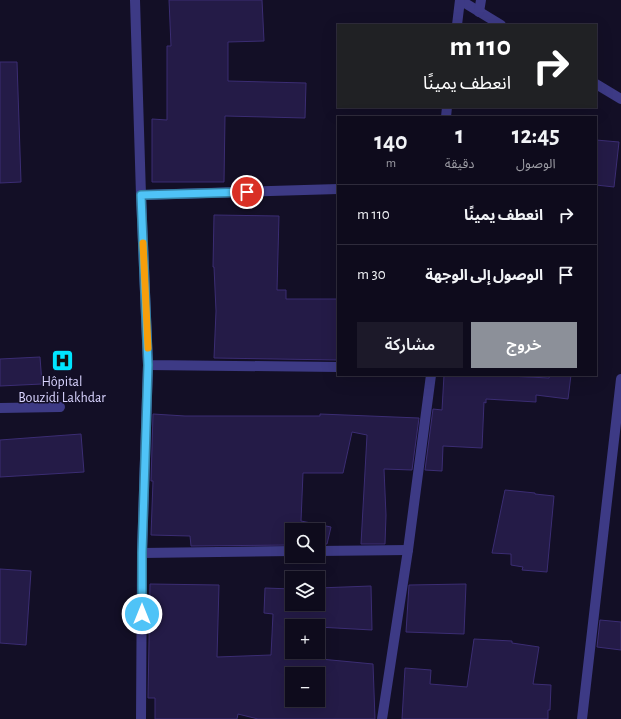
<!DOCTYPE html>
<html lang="ar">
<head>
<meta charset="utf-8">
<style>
  body { margin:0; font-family:"Alegreya Sans","Noto Sans Arabic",sans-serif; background:#1c1929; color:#f1f3f6; direction:rtl; height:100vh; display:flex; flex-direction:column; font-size:15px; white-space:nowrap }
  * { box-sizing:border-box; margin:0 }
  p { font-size:13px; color:#9b9ba3 }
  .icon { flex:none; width:22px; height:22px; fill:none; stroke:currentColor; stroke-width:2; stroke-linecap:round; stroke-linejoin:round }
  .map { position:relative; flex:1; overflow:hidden; direction:ltr }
  .side { position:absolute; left:337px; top:116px; width:260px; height:260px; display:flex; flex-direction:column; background:#0e0b1c; border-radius:0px; box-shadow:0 4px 16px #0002,0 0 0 1px #2e2b3b; direction:rtl }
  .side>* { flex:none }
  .top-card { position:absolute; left:337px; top:24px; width:260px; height:84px; border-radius:0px; box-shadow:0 4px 16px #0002,0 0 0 1px #2e2b3b; direction:rtl; background:#202124; color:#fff; overflow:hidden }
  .buttons { position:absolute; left:285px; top:523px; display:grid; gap:8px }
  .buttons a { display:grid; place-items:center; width:40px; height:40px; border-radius:0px; background:#0e0b1c; box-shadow:0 4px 16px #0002,0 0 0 1px #2e2b3b; font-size:20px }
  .pin { position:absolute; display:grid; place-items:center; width:34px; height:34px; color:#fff; margin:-17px; border:2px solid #fff; border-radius:50%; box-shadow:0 1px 4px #0007 }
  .me { position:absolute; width:44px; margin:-22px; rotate:0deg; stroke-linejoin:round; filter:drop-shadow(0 0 3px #0008) }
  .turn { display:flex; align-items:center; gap:14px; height:84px; padding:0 20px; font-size:18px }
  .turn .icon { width:52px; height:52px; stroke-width:2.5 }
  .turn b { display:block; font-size:28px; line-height:34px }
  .eta { display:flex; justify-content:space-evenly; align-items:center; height:68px; text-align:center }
  .eta b { font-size:24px; font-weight:600; line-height:28px }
  .action { display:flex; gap:8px; margin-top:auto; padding:8px 20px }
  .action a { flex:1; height:46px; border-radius:0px; background:#8c9099; color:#fff; font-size:16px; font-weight:600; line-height:46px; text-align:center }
  .action a+a { background:#1c1929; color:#f1f3f6 }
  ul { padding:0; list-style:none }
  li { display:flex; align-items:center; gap:12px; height:60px; padding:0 20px; border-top:1px solid #2e2b3b }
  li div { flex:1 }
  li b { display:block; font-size:15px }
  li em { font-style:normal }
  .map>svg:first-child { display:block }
</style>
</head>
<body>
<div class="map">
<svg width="621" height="719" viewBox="0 0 621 719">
  <rect width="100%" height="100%" fill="#130f26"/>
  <g fill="#241b47" stroke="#3b2d73" fill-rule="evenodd">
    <path d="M 169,0 L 262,0 L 264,41 L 228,42 L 228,81 L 306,83 L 305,118 L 225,116 L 224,182 L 152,182 L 152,119 L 167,120 L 167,46 L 171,46 Z"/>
    <path d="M 0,62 L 17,62 L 21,182 L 0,183 Z"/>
    <path d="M 596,140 L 619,142 L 614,187 L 596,185 Z"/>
    <path d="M 214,215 L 279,216 L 277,290 L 286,290 L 286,299 L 338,299 L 338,360 L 214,358 L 216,311 L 214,267 L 213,267 Z"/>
    <path d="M 40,357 L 42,384 L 0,386 L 0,359 Z"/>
    <path d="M 444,375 L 487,375 L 549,378 L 550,375 L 571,375 L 568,399 L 536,395 L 536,402 L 486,399 L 486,403 L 484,402 L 482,448 L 443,446 L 442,471 L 425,470 L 433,409 L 442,410 Z"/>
    <path d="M 153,414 L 185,416 L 320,416 L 320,414 L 419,418 L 412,470 L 384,469 L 386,515 L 385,544 L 361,544 L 367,435 L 352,432 L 343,473 L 303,473 L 301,521 L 331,527 L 327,544 L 318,544 L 318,530 L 292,530 L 292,545 L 191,546 L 190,536 L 151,535 L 153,481 L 151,481 Z"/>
    <path d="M 81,434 L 84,472 L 0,477 L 0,440 Z"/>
    <path d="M 505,490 L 535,493 L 535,494 L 554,496 L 547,572 L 522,570 L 523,567 L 511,565 L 511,554 L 492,553 Z"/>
    <path d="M 0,569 L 31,571 L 26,645 L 0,643 Z"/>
    <path d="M 150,584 L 219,585 L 217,657 L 271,655 L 273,614 L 264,613 L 265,588 L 292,589 L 292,604 L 318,604 L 318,588 L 371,586 L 372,630 L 318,627 L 318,626 L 291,626 L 289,656 L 373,664 L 375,719 L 258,719 L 238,714 L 237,719 L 155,719 L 155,698 L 148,698 ZM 292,674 L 318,674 L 318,700 L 292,700 Z"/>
    <path d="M 466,584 L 464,634 L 406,632 L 409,585 Z"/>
    <path d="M 600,620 L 621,622 L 621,650 L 597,647 Z"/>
    <path d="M 474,639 L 512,641 L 512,643 L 539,647 L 533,684 L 551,685 L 550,710 L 548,710 L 548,719 L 402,719 L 405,668 L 431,670 L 430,684 L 467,687 Z"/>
  </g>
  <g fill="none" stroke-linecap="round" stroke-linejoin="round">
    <g stroke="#3d3a85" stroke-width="10">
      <path d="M 135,0 L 141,195"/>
      <path d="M 460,0 L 501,25"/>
      <path d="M 479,12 L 481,0"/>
      <path d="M 457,25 L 460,0"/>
      <path d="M 596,84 L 621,99"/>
      <path d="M 446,117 L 447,107"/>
      <path d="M 338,189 L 141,195 L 148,365 L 338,367"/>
      <path d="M 148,365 L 142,553 L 292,551"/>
      <path d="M 0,408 L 60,407"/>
      <path d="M 318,551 L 408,550"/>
      <path d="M 141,719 L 142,553"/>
      <path d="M 382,719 L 408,550 L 431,375"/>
      <path d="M 582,719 L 621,379"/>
    </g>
  </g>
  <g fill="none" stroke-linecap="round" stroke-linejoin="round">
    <defs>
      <path id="route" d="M 142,614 L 142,553 L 148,365 L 141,195 L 247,192"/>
    </defs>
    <use href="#route" stroke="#337fa1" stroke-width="10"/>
    <use href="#route" stroke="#4fc3f7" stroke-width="7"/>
    <path stroke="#f59e0b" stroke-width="7" d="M 143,243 L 148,348"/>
  </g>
  <defs>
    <symbol id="hospital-square" viewBox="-11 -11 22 22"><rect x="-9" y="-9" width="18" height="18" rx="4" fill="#00e5ff" stroke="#130f26"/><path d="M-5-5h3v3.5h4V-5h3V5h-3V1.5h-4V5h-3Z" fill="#111"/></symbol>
  </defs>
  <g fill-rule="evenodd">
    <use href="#hospital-square" x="50" y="348" width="25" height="25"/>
  </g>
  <g text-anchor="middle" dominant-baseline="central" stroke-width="3" stroke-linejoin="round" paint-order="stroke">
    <g font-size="14" fill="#d9d4ff" stroke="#130f26">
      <text x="62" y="382">Hôpital<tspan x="62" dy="16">Bouzidi Lakhdar</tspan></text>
    </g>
  </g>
</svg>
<div class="buttons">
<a><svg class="icon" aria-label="search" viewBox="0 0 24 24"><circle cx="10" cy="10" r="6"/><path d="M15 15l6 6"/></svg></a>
<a><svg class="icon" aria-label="layers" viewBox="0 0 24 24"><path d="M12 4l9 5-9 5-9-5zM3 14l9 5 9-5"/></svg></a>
<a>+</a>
<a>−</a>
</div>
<div class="pin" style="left:247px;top:192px;background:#d93025"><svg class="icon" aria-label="arrive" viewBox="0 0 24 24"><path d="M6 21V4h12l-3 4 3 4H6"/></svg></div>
<svg class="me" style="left:142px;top:614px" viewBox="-20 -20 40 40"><circle r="17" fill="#4fc3f7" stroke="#fff" stroke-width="3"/><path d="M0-11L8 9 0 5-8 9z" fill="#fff"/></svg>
<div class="top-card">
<div class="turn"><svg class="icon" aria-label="right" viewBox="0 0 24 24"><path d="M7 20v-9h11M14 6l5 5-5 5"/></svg><div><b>110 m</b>انعطف يمينًا</div></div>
</div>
<section class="side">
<div class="eta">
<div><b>12:45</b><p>الوصول</p></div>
<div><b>1</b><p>دقيقة</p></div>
<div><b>140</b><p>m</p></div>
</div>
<ul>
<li><svg class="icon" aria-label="right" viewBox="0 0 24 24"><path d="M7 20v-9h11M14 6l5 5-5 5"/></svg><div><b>انعطف يمينًا</b></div><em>110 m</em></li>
<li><svg class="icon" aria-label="arrive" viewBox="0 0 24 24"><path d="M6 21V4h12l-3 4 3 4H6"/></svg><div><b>الوصول إلى الوجهة</b></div><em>30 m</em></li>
</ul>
<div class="action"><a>خروج</a><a>مشاركة</a></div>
</section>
</div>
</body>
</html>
